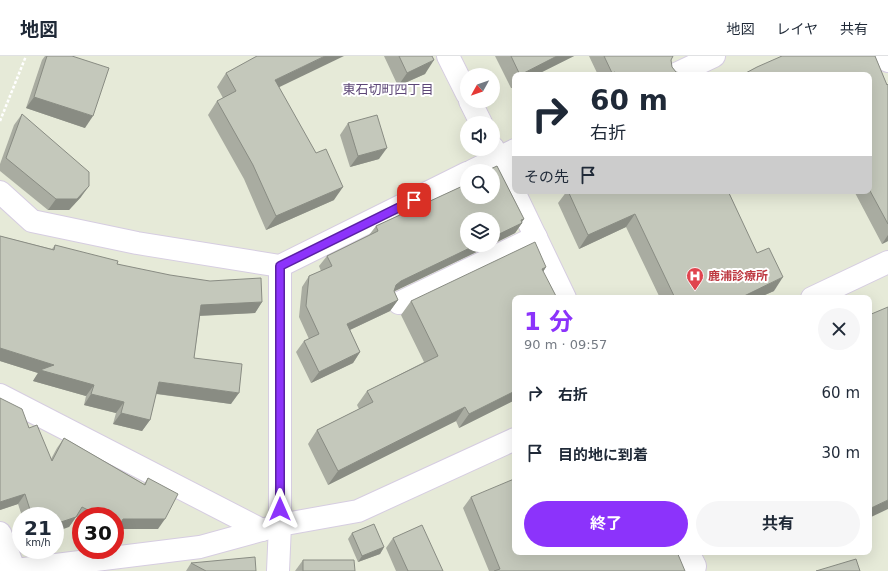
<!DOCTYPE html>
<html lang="ja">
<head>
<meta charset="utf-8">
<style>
  body { margin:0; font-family:"DejaVu Sans","Noto Sans JP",sans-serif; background:#f6f6f7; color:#1f2937; height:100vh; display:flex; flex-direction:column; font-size:15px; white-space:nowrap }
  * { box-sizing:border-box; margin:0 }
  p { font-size:13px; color:#747a83 }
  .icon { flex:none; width:22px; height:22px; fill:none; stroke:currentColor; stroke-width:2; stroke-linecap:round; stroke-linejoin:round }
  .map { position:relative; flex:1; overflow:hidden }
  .drawer { position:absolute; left:512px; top:239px; width:360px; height:260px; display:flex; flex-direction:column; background:#fff; border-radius:8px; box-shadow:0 4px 16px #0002 }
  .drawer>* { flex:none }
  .banner { position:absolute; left:512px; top:16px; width:360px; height:122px; border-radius:8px; box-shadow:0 4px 16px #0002; background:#fff; color:#1f2937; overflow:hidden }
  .needle { width:26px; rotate:230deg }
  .tools { position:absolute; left:460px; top:12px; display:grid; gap:8px }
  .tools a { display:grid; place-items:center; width:40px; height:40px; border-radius:50%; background:#fff; box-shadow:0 4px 16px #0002; font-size:20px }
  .speed { position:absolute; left:12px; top:451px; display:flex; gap:8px; font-size:20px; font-weight:700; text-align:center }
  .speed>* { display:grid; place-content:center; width:52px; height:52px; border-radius:50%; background:#fff; box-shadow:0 4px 16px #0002; line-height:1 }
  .speed small { font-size:10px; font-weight:400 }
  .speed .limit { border:6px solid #d22; background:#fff; color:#111 }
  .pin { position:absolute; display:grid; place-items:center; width:34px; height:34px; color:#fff; margin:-17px; border-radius:8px; box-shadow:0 2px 6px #0006 }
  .me { position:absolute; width:44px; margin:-22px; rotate:0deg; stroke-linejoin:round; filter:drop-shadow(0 0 3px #0008) }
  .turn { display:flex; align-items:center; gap:14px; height:84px; padding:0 12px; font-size:18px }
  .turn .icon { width:52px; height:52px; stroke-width:2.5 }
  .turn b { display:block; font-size:28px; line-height:34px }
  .then { display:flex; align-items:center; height:38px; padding:0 12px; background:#0003; gap:8px; font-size:15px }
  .round { display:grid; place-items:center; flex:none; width:42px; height:42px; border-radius:21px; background:#f6f6f7 }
  .head { display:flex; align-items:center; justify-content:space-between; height:68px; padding:0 12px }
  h1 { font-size:24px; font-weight:700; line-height:30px; color:#8c33fb }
  .primary-button { display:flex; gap:8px; margin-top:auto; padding:8px 12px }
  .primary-button a { flex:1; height:46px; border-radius:24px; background:#8c33fb; color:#fff; font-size:16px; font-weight:700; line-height:46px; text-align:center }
  .primary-button a+a { background:#f6f6f7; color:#1f2937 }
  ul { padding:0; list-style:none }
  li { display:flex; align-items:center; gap:12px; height:60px; padding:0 12px }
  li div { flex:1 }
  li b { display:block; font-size:15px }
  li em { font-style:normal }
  header { display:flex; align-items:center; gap:24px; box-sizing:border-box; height:56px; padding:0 20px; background:#fff; border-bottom:1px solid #e0e1e3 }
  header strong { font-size:19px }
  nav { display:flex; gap:22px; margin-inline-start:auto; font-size:14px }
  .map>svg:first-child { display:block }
</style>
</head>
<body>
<header>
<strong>地図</strong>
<nav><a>地図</a><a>レイヤ</a><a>共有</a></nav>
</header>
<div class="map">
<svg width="888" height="515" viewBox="0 0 888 515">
  <rect width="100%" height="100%" fill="#e6ead8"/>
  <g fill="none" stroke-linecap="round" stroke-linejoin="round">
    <defs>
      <g id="street">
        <path d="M 448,0 L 467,38"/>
        <path d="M 884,0 L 888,5"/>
        <path d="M 674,19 L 714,0"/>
        <path d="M 470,45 L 481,67"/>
        <path d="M 493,92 L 565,242"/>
        <path d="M 472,115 L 515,94"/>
        <path d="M 0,136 L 32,165 L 137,187 L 280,210 L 467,117"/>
        <path d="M 399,247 L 536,181"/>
        <path d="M 0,339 L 262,474"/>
        <path d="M 688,496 L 695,510 L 694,515"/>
        <path d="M 278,515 L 280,469 L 280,210"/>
      </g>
      <g id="secondary">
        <path d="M 812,242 L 888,206"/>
        <path d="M 0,477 L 15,515"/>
        <path d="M 8,515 L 200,491 L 280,469 L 358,455 L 515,383"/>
      </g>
    </defs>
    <use href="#street" stroke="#d6cde1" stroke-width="24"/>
    <use href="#secondary" stroke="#d6cde1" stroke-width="24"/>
    <path stroke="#fff" stroke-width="2.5" stroke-dasharray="3 2" stroke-linecap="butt" d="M 0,65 L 26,0"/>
    <use href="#street" stroke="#fff" stroke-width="22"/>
    <use href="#secondary" stroke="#fff" stroke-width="22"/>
  </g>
  <g fill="#a9aca1">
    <path d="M 45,0 L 72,0 L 85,72 L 26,52 L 42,4 Z"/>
    <path d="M 384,0 L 432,0 L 425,18 L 398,30 Z"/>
    <path d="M 495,0 L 574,0 L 536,19 L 515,19 L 515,30 L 511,32 Z"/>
    <path d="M 589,0 L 673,0 L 671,4 L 672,11 L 676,16 L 684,19 L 598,19 Z"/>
    <path d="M 780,0 L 875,0 L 887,29 L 888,28 L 888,185 L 882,188 L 854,135 L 869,135 L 869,19 L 780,1 Z"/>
    <path d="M 226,17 L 279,31 L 334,144 L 266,174 L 244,123 L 208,59 L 217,45 L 223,42 L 217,31 Z"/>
    <path d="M 22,58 L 81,141 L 69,154 L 48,154 L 0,115 L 0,108 L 14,69 Z"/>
    <path d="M 348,67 L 379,103 L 350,111 L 340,79 Z"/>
    <path d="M 497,110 L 524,163 L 522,166 L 522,167 L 515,177 L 493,188 L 493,163 L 467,163 L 467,189 L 491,189 L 394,235 L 398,244 L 390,255 L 350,274 L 360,296 L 353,307 L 311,327 L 296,296 L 304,285 L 309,283 L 299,261 L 302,231 L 309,220 L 321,215 L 319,210 L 327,200 L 369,179 L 376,170 L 467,128 L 467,141 L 493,141 L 493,115 L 486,115 Z"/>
    <path d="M 567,135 L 728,135 L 774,235 L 758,242 L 660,242 L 626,171 L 579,193 L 558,147 Z"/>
    <path d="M 0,180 L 52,193 L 55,189 L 117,208 L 262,246 L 255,257 L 200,260 L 194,302 L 231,348 L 156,338 L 150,364 L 142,375 L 113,368 L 116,357 L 84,349 L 86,340 L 33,325 L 38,317 L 0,305 Z"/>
    <path d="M 546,211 L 543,216 L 515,242 L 515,344 L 459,372 L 456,365 L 328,429 L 308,388 L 317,374 L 359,353 L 357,349 L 367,335 L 424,306 L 401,259 L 411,245 Z"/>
    <path d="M 0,342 L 29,372 L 51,403 L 57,392 L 64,382 L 144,428 L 148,422 L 158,473 L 117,473 L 115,476 L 115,460 L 81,460 L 81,464 L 76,461 L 69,471 L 55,460 L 22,460 L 18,448 L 0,454 Z"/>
    <path d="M 471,441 L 515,496 L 654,498 L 685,515 L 489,515 L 463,452 Z"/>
    <path d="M 352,477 L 384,491 L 380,498 L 358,506 L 348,483 Z"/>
    <path d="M 393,482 L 443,515 L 396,515 L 386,492 Z"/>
    <path d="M 303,504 L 355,515 L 295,515 Z"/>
    <path d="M 191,507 L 256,515 L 186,515 Z"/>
  </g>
  <g fill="#898c83">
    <path d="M 325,0 L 344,0 L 265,38 L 275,24 Z"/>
    <path d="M 557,0 L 574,0 L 536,19 L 520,19 Z"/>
    <path d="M 434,4 L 425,18 L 398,30 L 407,17 Z"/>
    <path d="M 515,26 L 515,30 L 511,32 Z"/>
    <path d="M 34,41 L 93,60 L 85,72 L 26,52 Z"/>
    <path d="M 387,92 L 379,103 L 350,111 L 358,100 Z"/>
    <path d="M 89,130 L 81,141 L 69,154 L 48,154 L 56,143 Z"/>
    <path d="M 343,131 L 334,144 L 266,174 L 276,160 Z"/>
    <path d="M 635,158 L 626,171 L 579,193 L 588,179 Z"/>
    <path d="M 524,163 L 521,167 L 522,167 L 515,177 L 493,188 L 493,181 Z"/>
    <path d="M 888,179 L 888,185 L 882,188 Z"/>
    <path d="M 476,189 L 491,189 L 393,236 L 396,229 L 401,225 Z"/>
    <path d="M 546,211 L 537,225 L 542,213 Z"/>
    <path d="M 783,221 L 774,235 L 758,242 L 740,242 Z"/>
    <path d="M 398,244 L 390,255 L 339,279 L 347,268 Z"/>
    <path d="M 262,246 L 255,257 L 194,260 L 201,249 Z"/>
    <path d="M 0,292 L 54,309 L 94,329 L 86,340 L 33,325 L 38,317 L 0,305 Z"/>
    <path d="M 360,296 L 353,307 L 311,327 L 319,316 Z"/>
    <path d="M 159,326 L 239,337 L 231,348 L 151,337 Z"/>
    <path d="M 515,335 L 515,344 L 459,372 L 469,358 Z"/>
    <path d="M 91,338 L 124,346 L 116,357 L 84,349 Z"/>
    <path d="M 465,351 L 456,365 L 328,429 L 338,415 Z"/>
    <path d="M 121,357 L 150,364 L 142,375 L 113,368 Z"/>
    <path d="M 25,438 L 18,448 L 0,454 L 0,446 Z"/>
    <path d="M 888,444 L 888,453 L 869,462 L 869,453 Z"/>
    <path d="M 76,461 L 69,471 L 55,476 L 55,468 Z"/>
    <path d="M 123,463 L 165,463 L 158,473 L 117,473 Z"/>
    <path d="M 384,491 L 380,498 L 358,506 L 362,500 Z"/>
  </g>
  <g fill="#c4c8bb" stroke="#898c83">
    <path d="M 47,0 L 72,0 L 109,12 L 93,60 L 34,41 Z"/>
    <path d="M 257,0 L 325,0 L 275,24 L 316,97 L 326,93 L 343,131 L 276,160 L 253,109 L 217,45 L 236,35 L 226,17 Z"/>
    <path d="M 399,0 L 432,0 L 434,4 L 407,17 Z"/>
    <path d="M 511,0 L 557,0 L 520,19 Z"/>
    <path d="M 604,0 L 673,0 L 671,4 L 672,11 L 676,16 L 684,18 L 684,19 L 617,19 L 615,16 L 612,17 Z"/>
    <path d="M 782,0 L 875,0 L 887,29 L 888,28 L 888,168 L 869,133 L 869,19 L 742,19 L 757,11 Z"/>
    <path d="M 22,58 L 89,116 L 89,130 L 77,143 L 56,143 L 6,102 Z"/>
    <path d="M 377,59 L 387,92 L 358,100 L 348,67 Z"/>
    <path d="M 497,110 L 524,163 L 521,164 L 522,167 L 493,181 L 493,163 L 467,163 L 467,189 L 476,189 L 401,225 L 396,229 L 394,235 L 398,244 L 347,268 L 360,296 L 319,316 L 304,285 L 319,278 L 306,250 L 309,220 L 332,210 L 327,200 L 378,175 L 376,170 L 467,128 L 467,141 L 493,141 L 493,115 L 486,115 Z"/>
    <path d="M 568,135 L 728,135 L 757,197 L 769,192 L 783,221 L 740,242 L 675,242 L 635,158 L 588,179 Z"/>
    <path d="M 0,180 L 54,194 L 55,189 L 118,205 L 117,208 L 170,219 L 210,225 L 261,222 L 262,246 L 201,249 L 194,302 L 242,308 L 239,337 L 159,326 L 150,364 L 121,357 L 124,346 L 91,338 L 94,329 L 40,314 L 54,309 L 0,292 Z"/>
    <path d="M 535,186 L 546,211 L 542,213 L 557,242 L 515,242 L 515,335 L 469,358 L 465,351 L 338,415 L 317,374 L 373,346 L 367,335 L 438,300 L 411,245 Z"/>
    <path d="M 888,251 L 888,444 L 869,453 L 869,259 Z"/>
    <path d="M 0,342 L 22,353 L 29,372 L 37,369 L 52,405 L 64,382 L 145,429 L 148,422 L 178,438 L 165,463 L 123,463 L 119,470 L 115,468 L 115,460 L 100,460 L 82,451 L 76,461 L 55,468 L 55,460 L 32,460 L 25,438 L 0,446 Z"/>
    <path d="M 514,423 L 515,425 L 515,496 L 653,496 L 654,498 L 660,496 L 677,496 L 685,515 L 494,515 L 500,513 L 471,441 Z"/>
    <path d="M 374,468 L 384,491 L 362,500 L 352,477 Z"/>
    <path d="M 422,469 L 443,515 L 408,515 L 393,482 Z"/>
    <path d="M 255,501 L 256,515 L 206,515 L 191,507 Z"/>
    <path d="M 856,503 L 860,515 L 816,515 Z"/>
    <path d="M 303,504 L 354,504 L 355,515 L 303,515 Z"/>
  </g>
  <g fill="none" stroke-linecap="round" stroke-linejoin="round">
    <defs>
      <path id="route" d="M 280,453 L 280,210 L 414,144"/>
    </defs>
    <use href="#route" stroke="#5b21a3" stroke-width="10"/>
    <use href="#route" stroke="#8c33fb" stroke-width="7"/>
  </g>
  <defs>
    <symbol id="hospital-pin" viewBox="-11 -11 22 30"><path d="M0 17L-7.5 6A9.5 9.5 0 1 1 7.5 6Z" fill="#e0444e" stroke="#fff"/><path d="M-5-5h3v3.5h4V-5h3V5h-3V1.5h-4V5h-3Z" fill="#fff"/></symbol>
  </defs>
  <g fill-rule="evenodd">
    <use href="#hospital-pin" x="685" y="210" width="20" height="27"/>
  </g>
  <g text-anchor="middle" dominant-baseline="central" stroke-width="4" stroke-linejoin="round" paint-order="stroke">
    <g font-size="12" font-weight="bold" fill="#be3a42" stroke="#fff" text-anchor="start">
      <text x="708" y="220">鹿浦診療所</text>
    </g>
    <g font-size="13" fill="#5d4777" stroke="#fff">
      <text x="388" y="33">東石切町四丁目</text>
    </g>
  </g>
</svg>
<div class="tools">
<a><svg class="needle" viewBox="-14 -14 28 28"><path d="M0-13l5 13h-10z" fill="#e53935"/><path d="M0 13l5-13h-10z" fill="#747a83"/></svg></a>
<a><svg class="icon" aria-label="sound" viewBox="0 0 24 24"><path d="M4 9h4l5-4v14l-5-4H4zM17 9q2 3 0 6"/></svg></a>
<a><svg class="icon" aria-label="search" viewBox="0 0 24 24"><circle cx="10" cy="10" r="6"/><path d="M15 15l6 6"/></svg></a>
<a><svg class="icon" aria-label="layers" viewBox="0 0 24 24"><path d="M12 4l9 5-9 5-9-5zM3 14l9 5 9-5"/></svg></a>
</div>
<div class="speed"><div>21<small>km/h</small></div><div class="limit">30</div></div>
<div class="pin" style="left:414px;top:144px;background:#d93025"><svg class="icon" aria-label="arrive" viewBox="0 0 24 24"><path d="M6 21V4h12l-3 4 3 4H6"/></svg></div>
<svg class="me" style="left:280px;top:453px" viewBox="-20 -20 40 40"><path d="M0-17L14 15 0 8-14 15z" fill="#8c33fb" stroke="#fff" stroke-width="4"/></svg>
<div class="banner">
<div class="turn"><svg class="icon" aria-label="right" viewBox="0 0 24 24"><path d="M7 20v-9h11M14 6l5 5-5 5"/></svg><div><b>60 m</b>右折</div></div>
<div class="then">その先<svg class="icon" aria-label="arrive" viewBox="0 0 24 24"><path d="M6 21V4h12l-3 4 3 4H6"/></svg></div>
</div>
<section class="drawer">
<div class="head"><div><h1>1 分</h1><p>90 m · 09:57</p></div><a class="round"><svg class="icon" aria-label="close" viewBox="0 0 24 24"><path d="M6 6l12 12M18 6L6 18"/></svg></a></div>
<ul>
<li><svg class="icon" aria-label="right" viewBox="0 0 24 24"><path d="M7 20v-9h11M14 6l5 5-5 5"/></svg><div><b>右折</b></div><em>60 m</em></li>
<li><svg class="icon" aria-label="arrive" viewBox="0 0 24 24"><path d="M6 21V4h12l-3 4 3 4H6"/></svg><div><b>目的地に到着</b></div><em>30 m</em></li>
</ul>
<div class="primary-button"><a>終了</a><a>共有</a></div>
</section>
</div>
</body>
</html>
